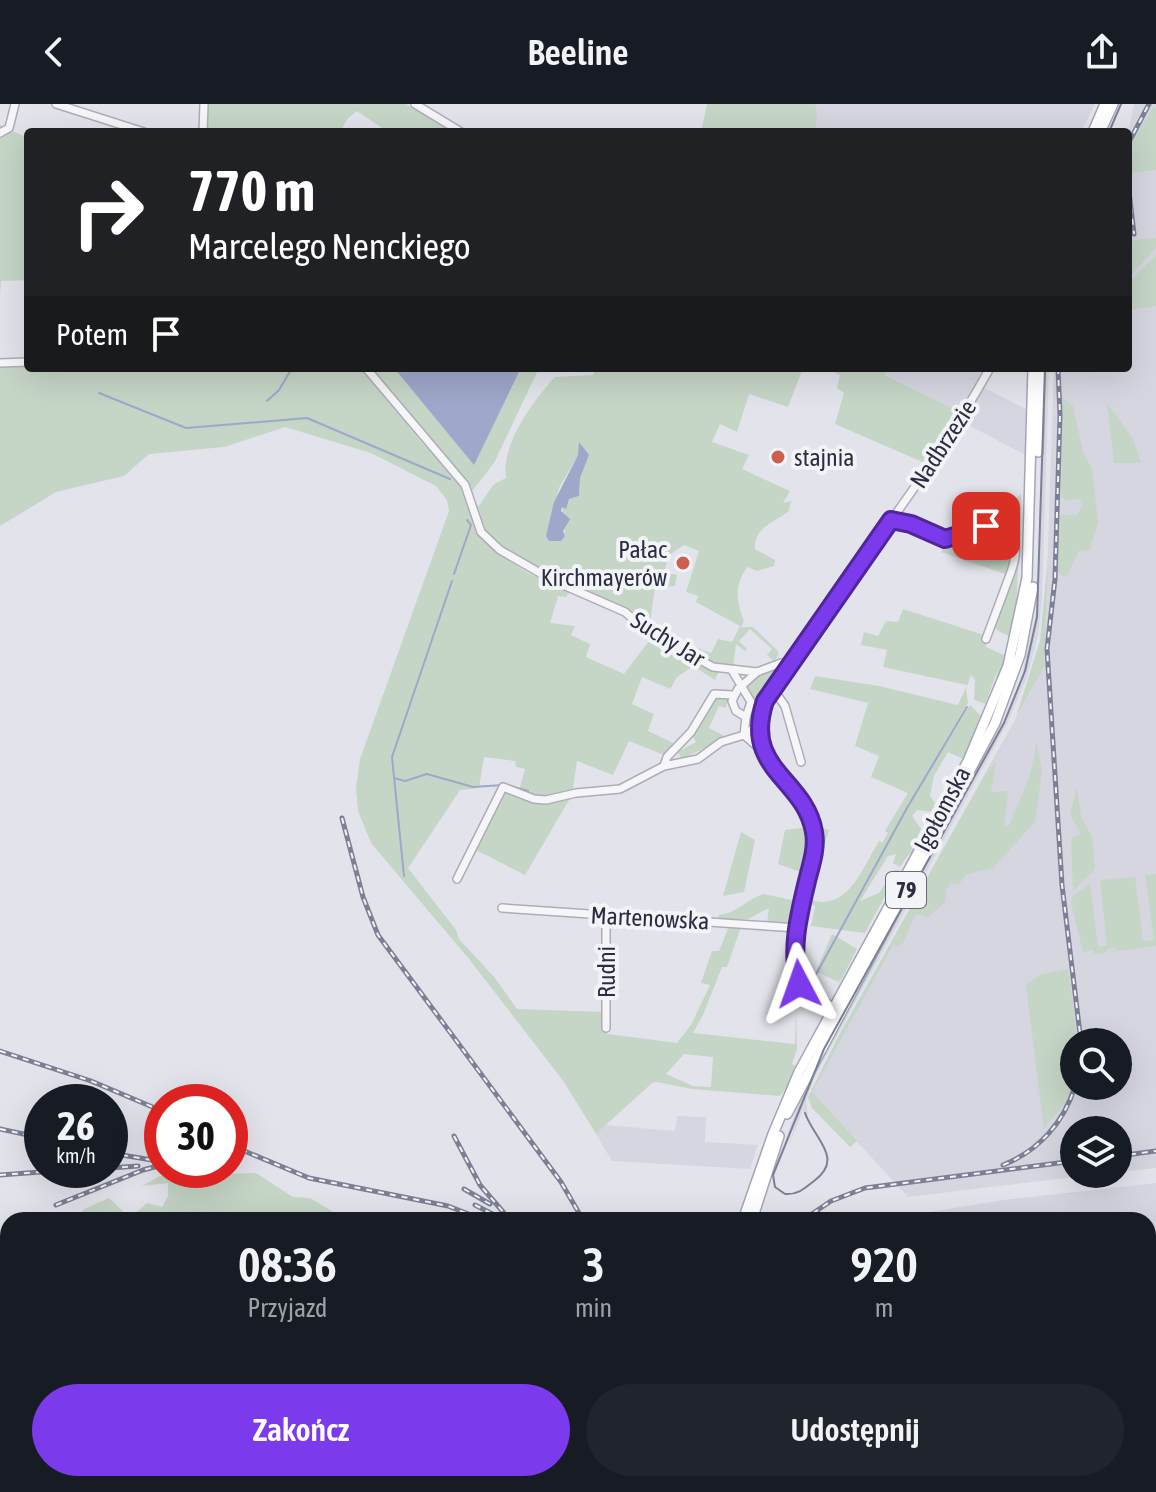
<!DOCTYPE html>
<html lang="pl">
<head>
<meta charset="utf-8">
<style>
  body { margin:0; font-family:"Asap Condensed",sans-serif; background:#20242c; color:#f1f3f6; height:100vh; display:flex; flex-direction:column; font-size:30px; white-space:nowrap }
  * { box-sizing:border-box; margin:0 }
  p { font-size:26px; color:#9ea1a6 }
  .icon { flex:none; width:44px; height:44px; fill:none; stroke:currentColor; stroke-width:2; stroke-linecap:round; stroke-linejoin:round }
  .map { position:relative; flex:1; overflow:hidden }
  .sheet { position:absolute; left:0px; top:1108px; width:1156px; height:280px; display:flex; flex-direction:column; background:#171b24; border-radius:24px 24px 0 0; box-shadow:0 8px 32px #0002 }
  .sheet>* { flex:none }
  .banner { position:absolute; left:24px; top:24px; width:1108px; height:244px; border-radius:8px; box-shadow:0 8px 32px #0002; background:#202124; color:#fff; overflow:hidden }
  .controls { position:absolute; left:1060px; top:924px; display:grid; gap:16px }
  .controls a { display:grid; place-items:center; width:72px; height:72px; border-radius:50%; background:#171b24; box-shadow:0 8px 32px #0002; font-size:40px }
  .speed { position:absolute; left:24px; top:980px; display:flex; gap:16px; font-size:40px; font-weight:700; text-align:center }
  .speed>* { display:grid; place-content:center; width:104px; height:104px; border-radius:50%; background:#171b24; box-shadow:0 8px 32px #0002; line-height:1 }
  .speed small { font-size:20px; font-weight:400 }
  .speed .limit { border:12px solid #d22; background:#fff; color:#111 }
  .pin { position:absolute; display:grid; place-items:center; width:68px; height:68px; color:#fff; margin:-34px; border-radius:16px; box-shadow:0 4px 12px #0006 }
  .me { position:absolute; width:88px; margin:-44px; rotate:356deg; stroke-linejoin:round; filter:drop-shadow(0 0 6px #0008) }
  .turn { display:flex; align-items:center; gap:28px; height:168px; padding:0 32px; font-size:36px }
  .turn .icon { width:104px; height:104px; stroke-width:2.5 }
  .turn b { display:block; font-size:56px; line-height:68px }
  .then { display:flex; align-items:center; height:76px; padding:0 32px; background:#0003; gap:16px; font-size:30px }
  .eta { display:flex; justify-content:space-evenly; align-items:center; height:136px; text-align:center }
  .eta b { font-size:48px; font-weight:600; line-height:56px }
  .action { display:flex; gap:16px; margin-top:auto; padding:16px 32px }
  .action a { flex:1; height:92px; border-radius:48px; background:#7c3aed; color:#fff; font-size:32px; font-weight:600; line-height:92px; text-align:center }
  .action a+a { background:#20242c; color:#f1f3f6 }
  header { display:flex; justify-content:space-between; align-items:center; height:104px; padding:0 32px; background:#171b24; font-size:36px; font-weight:600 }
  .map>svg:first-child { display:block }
</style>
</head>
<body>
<header><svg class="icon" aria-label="back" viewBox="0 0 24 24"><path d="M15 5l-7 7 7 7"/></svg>Beeline<svg class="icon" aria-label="share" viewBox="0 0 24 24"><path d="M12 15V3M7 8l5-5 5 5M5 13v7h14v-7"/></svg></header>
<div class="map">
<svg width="1156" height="1388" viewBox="0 0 1156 1388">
  <rect width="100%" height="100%" fill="#e3e4eb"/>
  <g fill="#d5d6e0" fill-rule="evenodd">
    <path d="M 805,0 L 1095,0 L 1081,28 L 756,28 Z"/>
    <path d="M 1134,0 L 1156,0 L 1156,1064 L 1118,1068 L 1118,1026 L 1074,1026 L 1074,1070 L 1099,1070 L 908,1093 L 811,988 L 1044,563 L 1054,264 L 1128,264 L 1128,28 ZM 1074,938 L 1118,938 L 1118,982 L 1074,982 Z"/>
    <path d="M 890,264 L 986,264 L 977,280 L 1026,305 L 1025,351 L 957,315 L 952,304 L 886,271 Z"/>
    <path d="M 1044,264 L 1049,264 L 1042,497 L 1038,531 L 1027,573 L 1007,620 L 816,970 L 806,996 L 808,1014 L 806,1015 L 803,1006 L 788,1044 L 800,1004 L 783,1042 L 808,975 L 1003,617 L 1021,575 L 1037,504 Z"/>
    <path d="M 677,1012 L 706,1013 L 705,1038 L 758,1041 L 750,1065 L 612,1057 L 596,1030 L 606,1021 L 675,1027 Z"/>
    <path d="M 1156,1079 L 1156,1268 L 1148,1269 L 1148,1116 L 899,1116 L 899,1113 L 1003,1096 Z"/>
  </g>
  <g fill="#c5d5c6" fill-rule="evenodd">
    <path d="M 207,0 L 406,0 L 455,28 L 388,28 L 357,7 L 348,14 L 340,28 L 207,28 Z"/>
    <path d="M 707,0 L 815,0 L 817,9 L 815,28 L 701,28 Z"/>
    <path d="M 1153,3 L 1156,4 L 1156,66 L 1128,69 L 1128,46 Z"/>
    <path d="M 0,21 L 28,34 L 28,176 L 1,177 L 0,192 Z"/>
    <path d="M 1156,134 L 1156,144 L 1128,174 L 1128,137 Z"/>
    <path d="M 1156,151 L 1156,202 L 1128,206 L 1128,179 Z"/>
    <path d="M 28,261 L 28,264 L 361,264 L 424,341 L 457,375 L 481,432 L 495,447 L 528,469 L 569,488 L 566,493 L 558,492 L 550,519 L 575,522 L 571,531 L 590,540 L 586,553 L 624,570 L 649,537 L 637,516 L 536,463 L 493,436 L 485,425 L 478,403 L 494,380 L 506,374 C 501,340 533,297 555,273 L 593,271 L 595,264 L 803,264 L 788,303 L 749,290 L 737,328 L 720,320 L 712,338 L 749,351 L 742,365 L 790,387 L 783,399 L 791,397 L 789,407 C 775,418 754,423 755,445 L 775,456 L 774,462 L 757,467 L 747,463 C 734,483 736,496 744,517 L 741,523 L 753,523 L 778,547 L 778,552 L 774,557 L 767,551 L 772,545 L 750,525 L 739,537 L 747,545 L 745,547 L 736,540 L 733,563 L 721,562 L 715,576 L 693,562 L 677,573 L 670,585 L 642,573 L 632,600 L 654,610 L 648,627 L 673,639 L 664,651 L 629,637 L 613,671 L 577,657 L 572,691 L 525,771 L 474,745 L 503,685 L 536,698 L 558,695 L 544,695 L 519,687 L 525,665 L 516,663 L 515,657 L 484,653 L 479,684 L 460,686 L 408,764 L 456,826 L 459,835 L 495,874 L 517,905 L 605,908 L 604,927 L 608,930 L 677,939 L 691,921 L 710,881 L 701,879 L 712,847 L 719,847 L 730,820 L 742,820 L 727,863 L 722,863 L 703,911 L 693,929 L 795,940 L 796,904 L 797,945 L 792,960 L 796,962 L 788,982 L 780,992 L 692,985 L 657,978 L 652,979 L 596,1030 L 564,978 L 469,855 L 371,739 L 358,707 L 356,685 L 360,655 L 449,407 L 447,396 L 436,382 L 371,349 L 285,323 L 224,343 L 149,350 L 124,372 L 56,388 L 0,422 L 0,262 ZM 578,351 L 589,351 L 580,374 L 579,392 L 569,395 L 562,402 L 565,432 L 561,437 L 546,432 L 559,384 ZM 684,441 L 699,447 L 686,488 L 698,492 L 696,498 L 740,522 L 732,538 L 718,535 L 711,549 L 673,535 L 650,517 L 655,484 L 675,482 L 677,471 L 664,468 L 669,451 ZM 684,950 L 713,953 L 711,983 L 693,982 L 666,970 Z"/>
    <path d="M 371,264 L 394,264 L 474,360 L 521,264 L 539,264 L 494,359 L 472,387 Z"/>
    <path d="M 825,264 L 889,264 L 885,271 L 952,304 L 971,292 L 927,360 L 835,320 L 844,289 L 837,284 L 840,271 Z"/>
    <path d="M 1062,293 L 1073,302 L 1083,348 L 1092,365 L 1098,418 L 1090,446 L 1079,447 L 1067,471 L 1063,472 L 1057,467 L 1060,411 L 1077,411 L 1082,402 L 1080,395 L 1066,396 L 1061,393 Z"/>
    <path d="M 1107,299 L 1133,335 L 1141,359 L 1114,359 Z"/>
    <path d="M 1021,390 L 1021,434 L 1014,431 L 1021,435 L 1021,445 L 1017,439 L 989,418 Z"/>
    <path d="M 988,422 C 1015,432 1013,446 1008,471 L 941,448 L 952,436 Z"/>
    <path d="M 1019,449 L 1016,502 L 1022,477 L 1010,532 L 1016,507 L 1009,532 L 998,527 L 992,519 L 1017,462 Z"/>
    <path d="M 1048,453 L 1044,563 L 1016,613 L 1040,537 Z"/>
    <path d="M 903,505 L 987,532 L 986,543 L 1004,551 L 1006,546 L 1007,548 L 991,594 L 999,563 L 985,600 L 974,596 L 975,576 L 971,571 L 966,585 L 968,599 L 914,691 L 970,601 L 982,613 L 963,655 L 948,648 L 934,672 L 930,692 L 935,699 L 932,707 L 943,692 L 935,707 L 933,708 L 917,706 L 912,712 L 921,725 L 910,749 L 931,711 L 932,713 L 912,750 L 909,750 L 900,763 L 893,759 L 896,750 L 888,752 L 860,797 L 879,789 L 895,766 L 899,766 L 865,829 L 811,822 L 815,802 L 805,795 L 818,740 L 816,722 L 829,726 L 808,795 C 847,810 862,765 879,737 L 882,739 L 888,729 L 885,727 L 908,689 L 871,673 L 879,652 L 855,642 L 868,599 L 810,585 L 815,572 L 879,582 L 958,601 L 967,581 L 883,563 L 887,546 L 861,541 L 864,528 L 878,532 L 886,517 L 898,518 Z"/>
    <path d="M 782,561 L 757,618 L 748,625 L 748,616 L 754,597 L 745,581 L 759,570 Z"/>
    <path d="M 726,590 L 729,595 L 725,604 L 719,602 L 709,624 L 723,631 L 723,635 L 682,655 L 678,648 L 696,638 L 692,631 L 714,592 Z"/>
    <path d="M 1013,620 L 985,672 L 996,658 L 991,688 L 1008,687 L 1004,723 L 1009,721 C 1020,695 1035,666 1036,637 L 1042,667 L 1035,718 L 992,765 L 967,770 L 958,781 L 952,779 L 946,786 L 945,798 L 928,813 L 915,810 L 903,839 L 896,843 L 894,839 L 812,988 L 857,1037 L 850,1043 L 812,1004 L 808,993 L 838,933 Z"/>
    <path d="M 1077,683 L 1081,713 L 1092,733 L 1095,765 L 1073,787 L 1071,734 L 1081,730 L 1070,710 Z"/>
    <path d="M 809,723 L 811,735 L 803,769 L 778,760 L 785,726 Z"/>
    <path d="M 741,728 L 755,736 L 744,788 L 723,792 Z"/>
    <path d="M 1156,770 L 1156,842 L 1110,848 L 1119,845 L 1109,844 L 1107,848 L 1094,850 L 1093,846 L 1083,848 L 1071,799 L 1073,792 L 1090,780 L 1098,842 L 1107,842 L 1100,776 L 1135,773 L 1143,837 L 1154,836 L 1145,771 Z"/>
    <path d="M 764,790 L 796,797 L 792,821 L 767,819 L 769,804 L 748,815 L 718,815 L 719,811 C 738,809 746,795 764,790 Z"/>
    <path d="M 832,830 L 857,845 L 834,890 L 841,875 L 838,878 L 816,867 Z"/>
    <path d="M 1068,865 C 1073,900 1083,957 1070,989 C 1065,1002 1052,1014 1044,1025 L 1026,881 L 1039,871 Z"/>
    <path d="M 256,1069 L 293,1093 L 310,1094 L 347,1116 L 85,1116 L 82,1106 L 109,1094 L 130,1114 L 147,1099 L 162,1103 L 168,1092 L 168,1079 L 142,1082 L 160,1072 Z"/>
    <path d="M 8,1207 L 8,1324 L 3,1326 L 8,1326 L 8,1380 L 223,1380 L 221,1388 L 0,1388 L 0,1343 L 5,1340 L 0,1338 L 0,1212 Z"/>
    <path d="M 358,1380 L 454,1380 L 469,1388 L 406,1388 Z"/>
    <path d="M 506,1380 L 577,1380 L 583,1384 L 582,1388 L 503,1388 Z"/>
    <path d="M 673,1380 L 1050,1380 L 1062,1388 L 670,1388 Z"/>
  </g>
  <g fill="#9fa7ca">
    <path d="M 394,264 L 521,264 L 474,361 Z"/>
    <path d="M 579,338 L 589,351 L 580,374 L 579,392 L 569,395 L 566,405 L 562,403 L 561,407 L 570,415 L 563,427 L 565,432 L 561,437 L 549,437 L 546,432 L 554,398 L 578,351 Z"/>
  </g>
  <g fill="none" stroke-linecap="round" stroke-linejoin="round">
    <g stroke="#9fa7ca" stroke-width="2">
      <path d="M 99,289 L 186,324 L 307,314 L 450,375"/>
      <path d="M 267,297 L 279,286 L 292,264"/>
      <path d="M 454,470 L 471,421 L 467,416"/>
      <path d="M 394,674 L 405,677 L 427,670 L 473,683 L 503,681"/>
      <path d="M 510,682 L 528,687"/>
      <path d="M 404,772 L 392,653 L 452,477"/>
      <path d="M 813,876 L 907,704 L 967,603"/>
    </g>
    <path stroke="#9fa7ca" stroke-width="5" d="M 0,1305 L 8,1304"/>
    <defs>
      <g id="minor">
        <path d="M 56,0 L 144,28"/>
        <path d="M 415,0 L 461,28"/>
        <path d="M 203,28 L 204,0"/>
        <path d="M 0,29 L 9,24 L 15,0"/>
        <path d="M 0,259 L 28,258"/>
        <path d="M 366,264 L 465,381 L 481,428 L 500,446 L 554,477 L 625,508 L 647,527 L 713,563 L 757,568 L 781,559 L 789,560"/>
        <path d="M 891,416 L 911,420 L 945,435 L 988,421 C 1030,430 1014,459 1004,487 C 998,503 992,519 986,535"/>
        <path d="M 733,568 L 751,598 L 746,613"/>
        <path d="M 757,568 L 738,585 L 732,597 L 736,607 L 746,613 L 744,631 L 761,646"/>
        <path d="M 773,585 L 785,602 L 801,658"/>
        <path d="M 664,662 L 667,653 L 691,628 L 714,590 L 733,591"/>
        <path d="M 457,775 L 503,683 L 534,695 L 546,696 L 576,689 L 620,685 L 664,662 L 698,655 L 721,638 L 744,631 L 759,621"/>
        <path d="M 502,804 L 797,824"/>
        <path d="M 606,812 L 606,924"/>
        <path d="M 836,904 C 826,898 812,894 804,887 C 779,864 811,774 814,744 C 821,693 752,667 760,614 C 764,584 802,542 820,516 C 878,433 941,353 990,264"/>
      </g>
      <g id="major">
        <path d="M 1093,28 L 1105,0"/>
        <path d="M 1100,28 L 1113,0"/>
        <path d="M 1038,348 L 1040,264"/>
        <path d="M 787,1010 L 995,619 L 1020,551 L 1033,483"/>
        <path d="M 743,1116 L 773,1030 L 799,968 L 968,657 L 1008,562 L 1027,474 L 1033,264"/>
        <path d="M 752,1116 L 779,1032"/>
        <path d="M 651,1388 L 653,1380"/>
        <path d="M 658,1388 L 661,1380"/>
      </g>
    </defs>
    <use href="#minor" stroke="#acadb9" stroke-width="10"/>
    <use href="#major" stroke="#a3a5b7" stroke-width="12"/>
    <use href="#minor" stroke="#f6f6f9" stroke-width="7"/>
    <use href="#major" stroke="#fff" stroke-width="9"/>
    <g stroke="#7d7f95" stroke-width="2">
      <path d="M 1109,28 L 1121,0"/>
      <path d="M 805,1009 C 814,1035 845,1054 814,1077 C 805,1084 798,1091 785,1090 L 775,1083 L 773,1071 L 824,945 L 1004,619 L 1025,567 L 1037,513 L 1045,264"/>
    </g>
    <defs>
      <g id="rail">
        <path d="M 1128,40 L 1149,0"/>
        <path d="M 1128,79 L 1134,130"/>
        <path d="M 1058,264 L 1060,311 L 1055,475 L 1047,545 L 1062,781 L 1081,938"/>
        <path d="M 342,714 L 363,793 L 378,831 L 561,1078 L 583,1116"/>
        <path d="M 0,947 L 91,977 L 162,1007"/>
        <path d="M 0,1025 L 42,1034"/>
        <path d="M 454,1032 L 480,1081 L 504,1109"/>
        <path d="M 230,1041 L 309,1074 L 448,1102 L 484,1116"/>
        <path d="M 110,1049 L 158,1057"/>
        <path d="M 1118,1052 L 1156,1047"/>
        <path d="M 1003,1061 C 1038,1047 1064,1019 1075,982"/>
        <path d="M 110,1064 L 138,1062"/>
        <path d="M 0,1071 L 68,1066"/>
        <path d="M 464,1085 L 490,1100"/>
        <path d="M 56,1101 L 143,1066 L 162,1061"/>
        <path d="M 475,1101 L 504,1116"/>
        <path d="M 803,1116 L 831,1097 L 865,1084 L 1074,1057"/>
        <path d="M 1148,1319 L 1156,1318"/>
        <path d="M 753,1380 L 760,1388"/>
        <path d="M 866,1380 L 874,1388"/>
      </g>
    </defs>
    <use href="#rail" stroke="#7d7f95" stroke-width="5"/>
    <use href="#rail" stroke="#f3f4f8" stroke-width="2" stroke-dasharray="6" stroke-linecap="butt"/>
  </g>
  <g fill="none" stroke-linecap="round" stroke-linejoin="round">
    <defs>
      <path id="route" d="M 799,880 C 790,846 799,810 807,777 C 811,761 817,744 814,728 C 805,674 742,666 765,597 L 891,416 L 911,420 L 945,435 L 986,422"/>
    </defs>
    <use href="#route" stroke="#51269a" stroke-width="20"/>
    <use href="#route" stroke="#7c3aed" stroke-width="14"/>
  </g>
  <g fill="#cd604c" stroke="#f3f4f8" stroke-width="3">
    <circle cx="778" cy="353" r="8"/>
    <circle cx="683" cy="459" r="8"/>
  </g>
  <g text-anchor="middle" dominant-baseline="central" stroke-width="8" stroke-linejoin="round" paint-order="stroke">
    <rect fill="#f3f4f8" stroke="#676979" stroke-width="2" x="886" y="768" width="40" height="36" rx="6"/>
    <g font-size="22" font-weight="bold" fill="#2b2d43">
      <text x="906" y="786">79</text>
    </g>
    <g font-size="24" fill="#2b2d43" stroke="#f3f4f8">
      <text transform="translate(943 340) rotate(-57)">Nadbrzezie</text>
      <text transform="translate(668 535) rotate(32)">Suchy Jar</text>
      <text transform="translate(942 705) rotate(-62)">Igołomska</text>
      <text transform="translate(650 814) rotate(3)">Martenowska</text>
      <text transform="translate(606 868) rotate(-90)">Rudni</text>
    </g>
    <g font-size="24" fill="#2b2d43" stroke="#f3f4f8" text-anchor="start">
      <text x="794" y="353">stajnia</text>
      <text x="667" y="445" text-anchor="end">Pałac<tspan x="667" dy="28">Kirchmayerów</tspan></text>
    </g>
  </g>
</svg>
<div class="controls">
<a><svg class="icon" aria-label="search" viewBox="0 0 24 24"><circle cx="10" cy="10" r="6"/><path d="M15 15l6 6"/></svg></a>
<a><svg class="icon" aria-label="layers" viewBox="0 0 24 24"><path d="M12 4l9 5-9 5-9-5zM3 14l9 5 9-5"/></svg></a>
</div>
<div class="speed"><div>26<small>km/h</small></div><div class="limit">30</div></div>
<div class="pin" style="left:986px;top:422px;background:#d93025"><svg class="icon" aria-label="arrive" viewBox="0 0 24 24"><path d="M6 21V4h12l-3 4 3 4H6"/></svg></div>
<svg class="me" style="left:799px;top:880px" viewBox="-20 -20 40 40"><path d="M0-17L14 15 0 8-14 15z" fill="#7c3aed" stroke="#fff" stroke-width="4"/></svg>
<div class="banner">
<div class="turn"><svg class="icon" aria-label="right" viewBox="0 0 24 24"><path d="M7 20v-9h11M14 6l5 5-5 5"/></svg><div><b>770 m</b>Marcelego Nenckiego</div></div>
<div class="then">Potem<svg class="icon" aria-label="arrive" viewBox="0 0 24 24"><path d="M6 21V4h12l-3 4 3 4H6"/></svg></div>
</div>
<section class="sheet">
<div class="eta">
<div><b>08:36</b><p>Przyjazd</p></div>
<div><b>3</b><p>min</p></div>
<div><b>920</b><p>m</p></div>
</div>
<div class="action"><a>Zakończ</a><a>Udostępnij</a></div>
</section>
</div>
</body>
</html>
